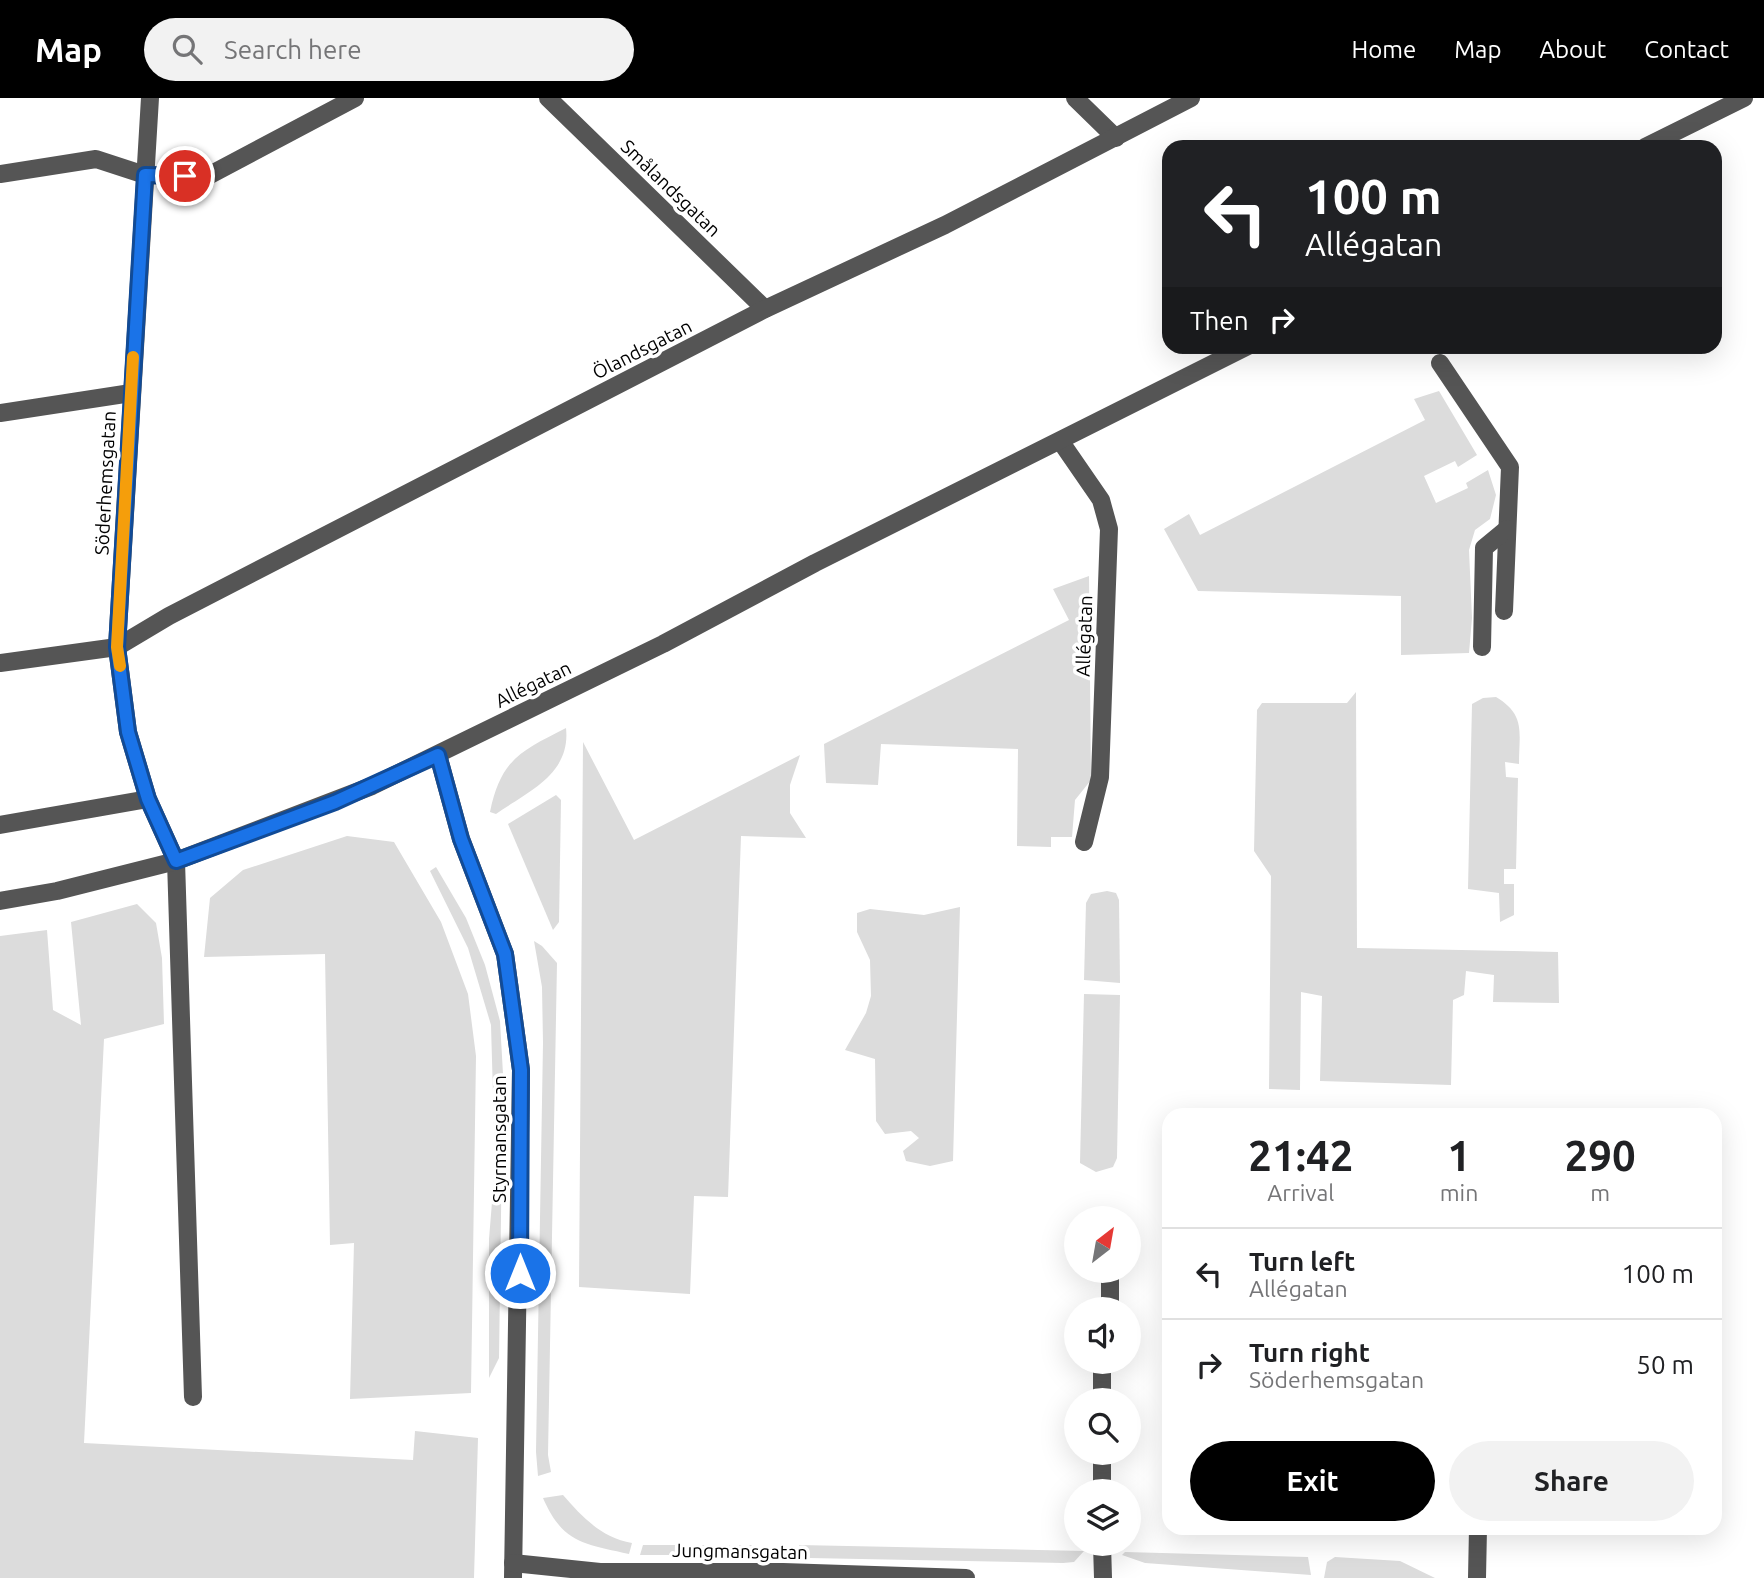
<!DOCTYPE html>
<html lang="en">
<head>
<meta charset="utf-8">
<style>
  body { margin:0; font-family:Ubuntu,sans-serif; background:#f2f2f2; color:#202124; height:100vh; display:flex; flex-direction:column; font-size:26px; white-space:nowrap }
  * { box-sizing:border-box; margin:0 }
  p { font-size:23px; color:#757577 }
  .icon { flex:none; width:38px; height:38px; fill:none; stroke:currentColor; stroke-width:2; stroke-linecap:round; stroke-linejoin:round }
  .map { position:relative; flex:1; overflow:hidden }
  .drawer { position:absolute; left:1162px; top:1010px; width:560px; height:427px; display:flex; flex-direction:column; background:#fff; border-radius:21px; box-shadow:0 7px 28px #0002 }
  .drawer>* { flex:none }
  .guide { position:absolute; left:1162px; top:42px; width:560px; height:214px; border-radius:21px; box-shadow:0 7px 28px #0002; background:#202124; color:#fff; overflow:hidden }
  .needle { width:46px; rotate:31deg }
  .buttons { position:absolute; left:1064px; top:1108px; display:grid; gap:14px }
  .buttons a { display:grid; place-items:center; width:77px; height:77px; border-radius:50%; background:#fff; box-shadow:0 7px 28px #0002; font-size:35px }
  .pin { position:absolute; display:grid; place-items:center; width:60px; height:60px; color:#fff; margin:-30px; border:4px solid #fff; border-radius:50%; box-shadow:0 2px 7px #0007 }
  .me { position:absolute; width:77px; margin:-38px; rotate:0deg; stroke-linejoin:round; filter:drop-shadow(0 0 5px #0008) }
  .turn { display:flex; align-items:center; gap:24px; height:147px; padding:0 28px; font-size:32px }
  .turn .icon { width:91px; height:91px; stroke-width:2.5 }
  .turn b { display:block; font-size:49px; line-height:60px }
  .then { display:flex; align-items:center; height:66px; padding:0 28px; background:#0003; gap:14px; font-size:26px }
  .eta { display:flex; justify-content:space-evenly; align-items:center; height:119px; text-align:center }
  .eta b { font-size:42px; font-weight:700; line-height:49px }
  .button { display:flex; gap:14px; margin-top:auto; padding:14px 28px }
  .button a { flex:1; height:80px; border-radius:42px; background:#000; color:#fff; font-size:28px; font-weight:700; line-height:80px; text-align:center }
  .button a+a { background:#f2f2f2; color:#202124 }
  ul { padding:0; list-style:none }
  li { display:flex; align-items:center; gap:21px; height:91px; padding:0 28px; border-top:2px solid #e0e0e0 }
  li div { flex:1 }
  li b { display:block; font-size:26px }
  li em { font-style:normal }
  header { display:flex; align-items:center; gap:42px; box-sizing:border-box; height:98px; padding:0 35px; background:#000; color:#fff }
  header strong { font-size:33px }
  nav { display:flex; gap:38px; margin-inline-start:auto; font-size:24px }
  .search { width:490px; height:63px; background:#f2f2f2; display:flex; align-items:center; gap:18px; box-sizing:border-box; padding:0 24px; border-radius:38px; color:#757577; font-size:26px }
  .map>svg:first-child { display:block }
</style>
</head>
<body>
<header>
<strong>Map</strong>
<div class="search"><svg class="icon" aria-label="search" viewBox="0 0 24 24"><circle cx="10" cy="10" r="6"/><path d="M15 15l6 6"/></svg>Search here</div>
<nav><a>Home</a><a>Map</a><a>About</a><a>Contact</a></nav>
</header>
<div class="map">
<svg width="1764" height="1480" viewBox="0 0 1764 1480">
  <rect width="100%" height="100%" fill="#fff"/>
  <g fill="#dcdcdc">
    <path d="M 1439,293 L 1477,357 L 1458,369 L 1455,363 L 1424,378 L 1436,405 L 1468,390 L 1466,385 L 1488,372 L 1496,397 L 1490,421 L 1475,432 L 1469,452 L 1472,520 L 1469,555 L 1401,557 L 1401,498 L 1198,493 L 1164,431 L 1189,416 L 1200,437 L 1425,322 L 1414,301 Z"/>
    <path d="M 1089,478 L 1091,682 L 1075,702 L 1072,739 L 1051,739 L 1051,749 L 1017,748 L 1018,651 L 881,646 L 878,687 L 826,685 L 824,646 L 1069,522 L 1053,491 Z"/>
    <path d="M 1356,594 L 1357,850 L 1558,854 L 1559,905 L 1493,904 L 1494,877 L 1466,873 L 1464,897 L 1453,902 L 1451,987 L 1320,983 L 1322,898 L 1301,894 L 1300,992 L 1269,991 L 1271,778 L 1254,753 L 1257,612 L 1262,605 L 1347,605 Z"/>
    <path d="M 1496,599 C 1526,617 1519,634 1519,666 L 1505,664 L 1506,679 L 1518,680 L 1516,771 L 1504,771 L 1504,786 L 1514,786 L 1514,817 L 1500,824 L 1499,795 L 1468,791 L 1472,606 L 1483,600 Z"/>
    <path d="M 566,630 C 571,676 529,693 496,716 L 490,714 C 501,661 521,653 566,630 Z"/>
    <path d="M 583,644 L 634,742 L 800,657 L 790,687 L 790,715 L 806,740 L 741,738 L 728,1099 L 694,1098 L 690,1196 L 579,1189 Z"/>
    <path d="M 556,697 L 561,702 L 559,824 L 553,832 L 508,726 Z"/>
    <path d="M 347,738 L 394,744 L 441,824 L 468,896 L 476,958 L 471,1295 L 350,1301 L 354,1145 L 330,1147 L 325,856 L 204,859 L 210,800 L 243,772 Z"/>
    <path d="M 436,769 L 466,820 L 485,867 L 500,923 L 503,976 L 499,1260 L 489,1280 L 489,1141 L 495,1067 L 491,927 L 468,850 L 430,773 Z"/>
    <path d="M 1107,793 L 1116,795 L 1119,802 L 1120,885 L 1084,882 L 1086,805 L 1091,796 Z"/>
    <path d="M 137,806 L 156,825 L 162,860 L 164,926 L 104,941 L 84,1345 L 413,1362 L 415,1333 L 478,1340 L 474,1480 L 0,1480 L 0,838 L 47,832 L 53,912 L 81,927 L 71,824 Z"/>
    <path d="M 960,809 L 953,1063 L 930,1068 L 906,1063 L 903,1053 L 919,1040 L 911,1033 L 885,1036 L 876,1023 L 875,961 L 845,952 L 866,915 L 871,898 L 870,862 L 857,834 L 857,815 L 870,811 L 924,817 Z"/>
    <path d="M 534,843 L 542,848 L 557,865 L 548,1357 L 551,1374 L 538,1378 L 536,1354 L 543,945 L 542,889 Z"/>
    <path d="M 1084,896 L 1120,897 L 1117,1060 L 1113,1069 L 1096,1074 L 1080,1065 Z"/>
    <path d="M 563,1397 C 582,1419 602,1440 632,1445 L 629,1456 C 585,1446 563,1446 543,1400 Z"/>
    <path d="M 643,1447 L 752,1447 L 747,1453 L 735,1457 L 640,1457 Z"/>
    <path d="M 799,1447 L 1084,1453 L 1074,1464 L 1063,1465 L 809,1460 L 800,1456 Z"/>
    <path d="M 1125,1454 L 1308,1459 L 1311,1477 L 1145,1465 L 1122,1457 Z"/>
    <path d="M 1335,1459 L 1400,1463 L 1435,1480 L 1324,1480 L 1327,1464 Z"/>
  </g>
  <g fill="none" stroke-linecap="round" stroke-linejoin="round">
    <g stroke="#555" stroke-width="18">
      <path d="M 150,0 L 117,549 L 128,634 L 148,701 L 176,763 L 193,1299"/>
      <path d="M 548,0 L 765,211"/>
      <path d="M 1075,0 L 1116,40"/>
      <path d="M 1645,49 L 1744,0"/>
      <path d="M 0,76 L 96,61 L 145,77 L 206,79 L 355,0"/>
      <path d="M 1440,265 L 1510,369 L 1504,513"/>
      <path d="M 0,315 L 131,295"/>
      <path d="M 1061,344 L 1101,402 L 1109,431 L 1100,679 L 1084,744"/>
      <path d="M 1482,549 L 1484,450 L 1507,431"/>
      <path d="M 0,565 L 117,549 L 169,518 L 765,211 L 945,127 L 1191,0"/>
      <path d="M 438,657 L 461,741 L 505,856 L 521,972 L 513,1480"/>
      <path d="M 0,727 L 148,701"/>
      <path d="M 0,803 L 57,793 L 176,763 L 372,688 L 663,546 L 815,465 L 1248,248"/>
      <path d="M 1110,1172 L 1110,1211"/>
      <path d="M 1102,1302 L 1102,1264"/>
      <path d="M 1102,1393 L 1102,1354"/>
      <path d="M 1102,1446 L 1103,1480"/>
      <path d="M 513,1465 L 600,1474 L 783,1474 L 966,1480"/>
      <path d="M 1477,1480 L 1478,1430"/>
    </g>
  </g>
  <g fill="none" stroke-linecap="round" stroke-linejoin="round">
    <defs>
      <path id="route" d="M 185,78 L 145,77 L 117,549 L 128,634 L 148,701 L 176,763 L 335,704 L 438,657 L 461,741 L 505,856 L 521,972 L 520,1175"/>
    </defs>
    <use href="#route" stroke="#114b97" stroke-width="18"/>
    <use href="#route" stroke="#1a73e8" stroke-width="12"/>
    <path stroke="#f59e0b" stroke-width="12" d="M 120,568 L 117,549 L 133,259"/>
  </g>
  <g text-anchor="middle" dominant-baseline="central" stroke-width="7" stroke-linejoin="round" paint-order="stroke">
    <g font-size="19" fill="#000" stroke="#fff">
      <text transform="translate(671 90) rotate(44)">Smålandsgatan</text>
      <text transform="translate(642 251) rotate(-27)">Ölandsgatan</text>
      <text transform="translate(105 385) rotate(-87)">Söderhemsgatan</text>
      <text transform="translate(1084 538) rotate(-88)">Allégatan</text>
      <text transform="translate(533 586) rotate(-26)">Allégatan</text>
      <text transform="translate(499 1041) rotate(-90)">Styrmansgatan</text>
      <text transform="translate(740 1453) rotate(1)">Jungmansgatan</text>
    </g>
  </g>
</svg>
<div class="buttons">
<a><svg class="needle" viewBox="-14 -14 28 28"><path d="M0-13l5 13h-10z" fill="#e53935"/><path d="M0 13l5-13h-10z" fill="#757577"/></svg></a>
<a><svg class="icon" aria-label="sound" viewBox="0 0 24 24"><path d="M4 9h4l5-4v14l-5-4H4zM17 9q2 3 0 6"/></svg></a>
<a><svg class="icon" aria-label="search" viewBox="0 0 24 24"><circle cx="10" cy="10" r="6"/><path d="M15 15l6 6"/></svg></a>
<a><svg class="icon" aria-label="layers" viewBox="0 0 24 24"><path d="M12 4l9 5-9 5-9-5zM3 14l9 5 9-5"/></svg></a>
</div>
<div class="pin" style="left:185px;top:78px;background:#d93025"><svg class="icon" aria-label="arrive" viewBox="0 0 24 24"><path d="M6 21V4h12l-3 4 3 4H6"/></svg></div>
<svg class="me" style="left:520px;top:1175px" viewBox="-20 -20 40 40"><circle r="17" fill="#1a73e8" stroke="#fff" stroke-width="3"/><path d="M0-11L8 9 0 5-8 9z" fill="#fff"/></svg>
<div class="guide">
<div class="turn"><svg class="icon" aria-label="left" viewBox="0 0 24 24"><path d="M17 20v-9H6M10 6l-5 5 5 5"/></svg><div><b>100 m</b>Allégatan</div></div>
<div class="then">Then<svg class="icon" aria-label="right" viewBox="0 0 24 24"><path d="M7 20v-9h11M14 6l5 5-5 5"/></svg></div>
</div>
<section class="drawer">
<div class="eta">
<div><b>21:42</b><p>Arrival</p></div>
<div><b>1</b><p>min</p></div>
<div><b>290</b><p>m</p></div>
</div>
<ul>
<li><svg class="icon" aria-label="left" viewBox="0 0 24 24"><path d="M17 20v-9H6M10 6l-5 5 5 5"/></svg><div><b>Turn left</b><p>Allégatan</p></div><em>100 m</em></li>
<li><svg class="icon" aria-label="right" viewBox="0 0 24 24"><path d="M7 20v-9h11M14 6l5 5-5 5"/></svg><div><b>Turn right</b><p>Söderhemsgatan</p></div><em>50 m</em></li>
</ul>
<div class="button"><a>Exit</a><a>Share</a></div>
</section>
</div>
</body>
</html>
